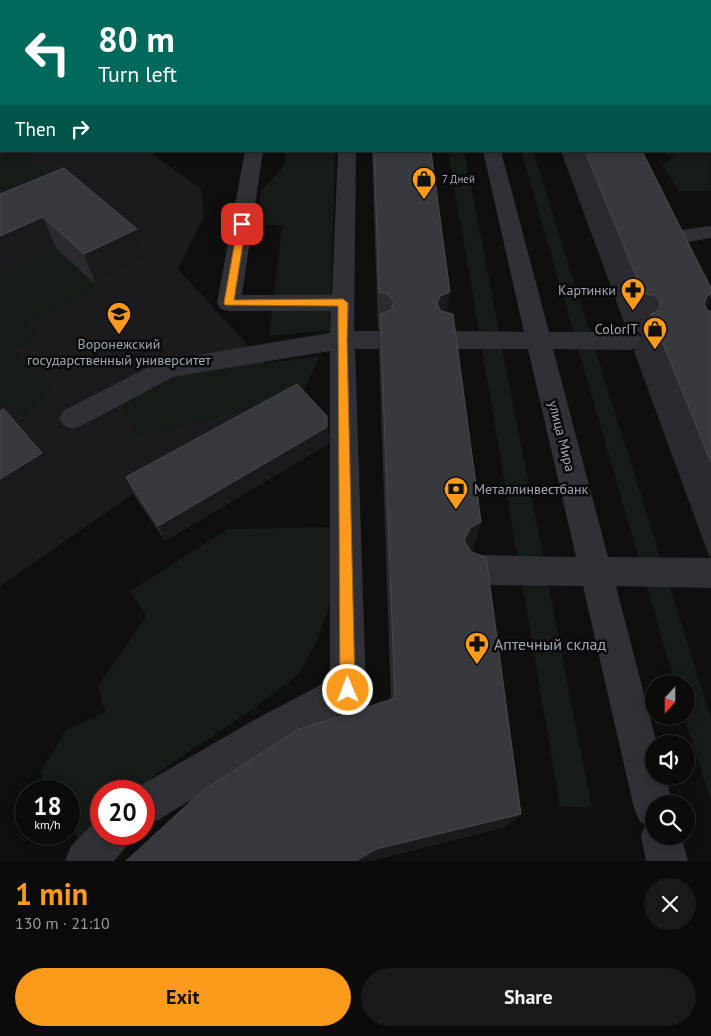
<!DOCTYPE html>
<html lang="en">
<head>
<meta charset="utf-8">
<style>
  body { margin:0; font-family:"PT Sans",sans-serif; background:#19191a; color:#f1f3f6; height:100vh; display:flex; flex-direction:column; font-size:19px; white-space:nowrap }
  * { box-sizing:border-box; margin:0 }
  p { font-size:16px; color:#9a9b9d }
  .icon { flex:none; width:28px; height:28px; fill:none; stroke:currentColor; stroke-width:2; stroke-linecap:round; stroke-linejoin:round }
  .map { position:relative; height:861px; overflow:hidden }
  .details { display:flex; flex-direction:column; background:#0b0b0c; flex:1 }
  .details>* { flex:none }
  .banner { position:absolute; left:0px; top:0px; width:711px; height:152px; box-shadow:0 2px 8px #0003,0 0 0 1px #2b2b2d; background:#00695c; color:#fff; overflow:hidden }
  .needle { width:32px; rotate:201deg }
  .buttons { position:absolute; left:645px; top:675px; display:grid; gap:10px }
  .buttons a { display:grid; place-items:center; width:50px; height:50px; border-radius:50%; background:#0b0b0c; box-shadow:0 2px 8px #0003,0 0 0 1px #2b2b2d; font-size:25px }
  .speed { position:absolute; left:15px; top:780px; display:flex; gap:10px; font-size:25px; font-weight:700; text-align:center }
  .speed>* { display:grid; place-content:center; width:65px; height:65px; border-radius:50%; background:#0b0b0c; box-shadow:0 2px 8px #0003,0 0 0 1px #2b2b2d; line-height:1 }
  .speed small { font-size:12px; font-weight:400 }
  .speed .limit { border:8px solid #d22; background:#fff; color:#111 }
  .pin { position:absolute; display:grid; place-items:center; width:42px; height:42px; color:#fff; margin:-21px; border-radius:10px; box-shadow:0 2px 8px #0006 }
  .me { position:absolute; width:55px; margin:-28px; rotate:359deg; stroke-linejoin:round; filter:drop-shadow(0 0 4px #0008) }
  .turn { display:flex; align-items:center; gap:18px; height:105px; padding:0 15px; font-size:22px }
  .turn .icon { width:65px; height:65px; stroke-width:2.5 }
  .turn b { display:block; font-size:35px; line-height:42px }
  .then { display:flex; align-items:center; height:48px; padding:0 15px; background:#0003; gap:10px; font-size:19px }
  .round { display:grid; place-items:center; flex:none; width:52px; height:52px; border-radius:26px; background:#19191a }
  .overview { display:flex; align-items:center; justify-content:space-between; height:85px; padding:0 15px }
  h1 { font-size:30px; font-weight:600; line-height:38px; color:#fc9b1b }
  .button { display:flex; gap:10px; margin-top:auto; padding:10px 15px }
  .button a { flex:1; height:58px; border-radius:30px; background:#fc9b1b; color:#111; font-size:20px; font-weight:600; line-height:58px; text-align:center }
  .button a+a { background:#19191a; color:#f1f3f6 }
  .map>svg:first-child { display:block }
</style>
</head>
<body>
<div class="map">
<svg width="711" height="861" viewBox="0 0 711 861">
  <rect width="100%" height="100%" fill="#0f0f10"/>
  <path fill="#1b1b1d" d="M 0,111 L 1,151 L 148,151 L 201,189 L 204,216 L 178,269 L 335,440 L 165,541 L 133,494 L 0,586 Z"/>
  <g fill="#151b16">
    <path d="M 710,73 L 711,191 L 679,191 L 662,165 L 674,157 L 655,151 L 710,151 Z"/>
    <path d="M 18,151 L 75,199 L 0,231 L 0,158 Z"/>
    <path d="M 286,151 L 335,151 L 330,330 L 269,336 L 282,226 L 255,223 L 261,191 L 284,166 Z"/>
    <path d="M 448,151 L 464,151 L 592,808 L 560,806 Z"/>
    <path d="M 521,151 L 533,151 L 711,718 L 711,802 L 684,716 L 686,716 L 686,684 L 675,684 Z"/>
    <path d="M 56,248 L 96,285 L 25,321 L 41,334 L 14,349 L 52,391 L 24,415 L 0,403 L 0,274 Z"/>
    <path d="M 320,356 L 305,389 L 223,416 L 135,435 L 122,407 L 168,376 Z"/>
    <path d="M 336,527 L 334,593 L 318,638 L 299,674 L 253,709 L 160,771 L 138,791 L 101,791 L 101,825 L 80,843 L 69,823 L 69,791 L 51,791 L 40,773 L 66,730 L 105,712 L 98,686 L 146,616 L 130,591 L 228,529 Z"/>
  </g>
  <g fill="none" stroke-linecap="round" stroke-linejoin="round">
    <g fill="#303136" fill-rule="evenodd">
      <path d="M 56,0 L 72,0 L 73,1 L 57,1 Z"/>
      <path d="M 247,0 L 262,0 L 263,1 L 248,1 Z"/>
      <rect x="448" y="0" width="14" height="1"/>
      <path d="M 663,0 L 680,0 L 681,1 L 664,1 Z"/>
      <rect x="710" y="16" width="1" height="8"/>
      <rect x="710" y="57" width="1" height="10"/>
      <path d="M 245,151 L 263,151 L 242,295 L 332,295 L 338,151 L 356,151 L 354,331 L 378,331 L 387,334 L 390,340 L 387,346 L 378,349 L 355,349 L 366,690 L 361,703 L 282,745 L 158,820 L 144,826 L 144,791 L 131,791 L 256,719 L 330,680 L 330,351 L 173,377 L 83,425 L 73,429 L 63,425 L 59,418 L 63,411 L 158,362 L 167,360 L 330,333 L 331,311 L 229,311 L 221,309 L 217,303 Z"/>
      <path d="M 483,151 L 501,151 L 549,332 L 630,332 L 639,335 L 642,341 L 639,347 L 630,350 L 553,349 L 608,557 L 711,558 L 711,588 L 616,586 L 657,744 L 654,744 L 654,776 L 665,776 L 673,804 L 654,804 L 654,836 L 681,836 L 688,861 L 646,861 L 641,836 L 646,824 L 640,822 L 634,808 L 583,586 L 474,585 L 463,580 L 458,570 L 463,560 L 474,555 L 576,557 L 528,349 L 446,349 L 437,346 L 434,340 L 437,334 L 446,331 L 524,332 Z"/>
      <path d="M 711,226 L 711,238 L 682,243 L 674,241 L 671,236 L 674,231 Z"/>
      <path d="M 101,818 L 101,834 L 131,834 L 125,848 L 114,861 L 65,861 L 71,846 L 97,820 Z"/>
    </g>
  </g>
  <g fill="#2b2b2f">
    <path d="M 506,0 L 566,0 L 567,1 L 507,1 Z"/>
    <path d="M 372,151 L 431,151 L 450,292 L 447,312 L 481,522 L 472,552 L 521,814 L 505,827 L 374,860 L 372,861 L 126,861 L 391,699 L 379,351 L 380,330 L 378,329 Z"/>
    <path d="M 561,151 L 642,151 L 711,298 L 706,307 L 708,311 L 711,311 L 711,557 L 709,556 L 634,351 L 641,336 L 640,333 L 627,330 Z"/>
    <path d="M 0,194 L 137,229 L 146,260 L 96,285 L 56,248 L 0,274 Z"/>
    <path d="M 327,416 L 328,444 L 165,541 L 134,494 L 126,477 Z"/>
  </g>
  <g fill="#1a1a1d">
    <path d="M 1,100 L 1,142 L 0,142 L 0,101 Z"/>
    <path d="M 43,217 L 56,248 L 0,274 L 0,236 Z"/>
    <path d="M 137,229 L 146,260 L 96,285 L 84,254 Z"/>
    <path d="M 450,292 L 445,329 L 437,304 L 440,296 Z"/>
    <path d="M 711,294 L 711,298 L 694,330 L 707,296 Z"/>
    <path d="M 327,416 L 328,444 L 165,541 L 158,526 Z"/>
    <path d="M 42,453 L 63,487 L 0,528 L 0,479 Z"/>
    <path d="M 481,522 L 472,554 L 464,540 L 470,528 Z"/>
    <path d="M 521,814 L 505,827 L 374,860 L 372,861 L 356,861 L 376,849 Z"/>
  </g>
  <g fill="#37393d" stroke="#484a4f">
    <rect x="368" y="0" width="43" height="1"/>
    <path d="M 524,0 L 566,0 L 567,1 L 524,1 Z"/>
    <path d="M 0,86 L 1,87 L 1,100 L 0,101 Z"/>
    <path d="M 374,151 L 431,151 L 450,292 L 440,296 L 437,304 L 441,311 L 453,314 L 481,522 L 470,528 L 464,540 L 471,552 L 486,557 L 521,814 L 376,849 L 356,861 L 126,861 L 201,792 L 297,730 L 395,698 L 380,314 L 391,310 L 394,302 L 389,295 L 379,292 Z"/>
    <path d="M 585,151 L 642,151 L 711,288 L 711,294 L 707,296 L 704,304 L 708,311 L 711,311 L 711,462 L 651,314 L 658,311 L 661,303 L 656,296 L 643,293 Z"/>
    <path d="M 64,168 L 137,229 L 84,254 L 43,217 L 0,236 L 0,194 Z"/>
    <path d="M 297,384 L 327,416 L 327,427 L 158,526 L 126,477 Z"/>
    <path d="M 4,409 L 42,453 L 0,479 L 0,411 Z"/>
  </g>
  <path fill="#fc9b1b" stroke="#a46512" d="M 242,222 L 246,224 L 234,300 L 343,299 L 348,303 L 347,340 L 355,690 L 353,695 L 348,698 L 343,695 L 340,690 L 338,306 L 225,305 L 224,303 L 238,224 Z"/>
  <defs>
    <symbol id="shop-pin" viewBox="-11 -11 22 30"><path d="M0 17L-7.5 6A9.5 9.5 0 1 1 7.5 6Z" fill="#fc9b1b" stroke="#0a0a0b"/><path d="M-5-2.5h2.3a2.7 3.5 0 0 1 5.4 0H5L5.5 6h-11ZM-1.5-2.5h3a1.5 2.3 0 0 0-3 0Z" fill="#111"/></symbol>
    <symbol id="pharmacy-pin" viewBox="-11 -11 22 30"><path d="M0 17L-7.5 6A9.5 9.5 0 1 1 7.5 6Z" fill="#fc9b1b" stroke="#0a0a0b"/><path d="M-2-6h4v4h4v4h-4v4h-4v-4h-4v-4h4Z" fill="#111"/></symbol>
    <symbol id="university-pin" viewBox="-11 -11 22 30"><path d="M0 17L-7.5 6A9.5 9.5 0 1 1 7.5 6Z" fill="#fc9b1b" stroke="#0a0a0b"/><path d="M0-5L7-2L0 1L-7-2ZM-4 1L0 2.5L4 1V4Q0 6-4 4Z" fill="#111"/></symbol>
    <symbol id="bank-pin" viewBox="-11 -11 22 30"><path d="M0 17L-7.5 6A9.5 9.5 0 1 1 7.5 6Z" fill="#fc9b1b" stroke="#0a0a0b"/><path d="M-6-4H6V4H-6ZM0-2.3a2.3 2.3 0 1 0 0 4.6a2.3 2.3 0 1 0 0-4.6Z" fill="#111"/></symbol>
  </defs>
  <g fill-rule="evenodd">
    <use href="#shop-pin" x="410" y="165" width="28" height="38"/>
    <use href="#pharmacy-pin" x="619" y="276" width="28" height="38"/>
    <use href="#university-pin" x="105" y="300" width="28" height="38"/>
    <use href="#shop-pin" x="641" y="315" width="28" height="38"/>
    <use href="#bank-pin" x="442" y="475" width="28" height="38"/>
    <use href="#pharmacy-pin" x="463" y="630" width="28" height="38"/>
  </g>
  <g text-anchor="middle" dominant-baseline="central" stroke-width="5" stroke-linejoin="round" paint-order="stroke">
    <g font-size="11" fill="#9fa7b2" stroke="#0a0a0b" text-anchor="start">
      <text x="442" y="179">7 Дней</text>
    </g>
    <g font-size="14" fill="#9fa7b2" stroke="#0a0a0b" text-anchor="end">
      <text x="616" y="290">Картинки</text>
      <text x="638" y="329">ColorIT</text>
      <text x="119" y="344" text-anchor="middle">Воронежский<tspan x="119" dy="16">государственный университет</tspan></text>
      <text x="474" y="489" text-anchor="start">Металлинвестбанк</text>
    </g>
    <g font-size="14" fill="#9fa7b2" stroke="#0a0a0b">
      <text transform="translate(562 436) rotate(76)">улица Мира</text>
    </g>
    <g font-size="16" fill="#9fa7b2" stroke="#0a0a0b" text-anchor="start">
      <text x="494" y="644">Аптечный склад</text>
    </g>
  </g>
</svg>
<div class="buttons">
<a><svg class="needle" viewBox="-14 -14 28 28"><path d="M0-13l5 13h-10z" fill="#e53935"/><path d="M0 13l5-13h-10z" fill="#9a9b9d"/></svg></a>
<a><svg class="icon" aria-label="sound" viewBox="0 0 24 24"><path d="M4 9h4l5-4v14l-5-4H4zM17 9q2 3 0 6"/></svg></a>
<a><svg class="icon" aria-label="search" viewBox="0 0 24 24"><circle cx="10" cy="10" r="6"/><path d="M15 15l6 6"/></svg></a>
</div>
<div class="speed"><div>18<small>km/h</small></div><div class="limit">20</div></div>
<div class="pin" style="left:242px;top:224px;background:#d93025"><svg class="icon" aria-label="arrive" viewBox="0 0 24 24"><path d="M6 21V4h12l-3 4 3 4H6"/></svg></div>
<svg class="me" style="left:348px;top:690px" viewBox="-20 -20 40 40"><circle r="17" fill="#fc9b1b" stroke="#fff" stroke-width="3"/><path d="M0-11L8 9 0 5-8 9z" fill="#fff"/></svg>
<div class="banner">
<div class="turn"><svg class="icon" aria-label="left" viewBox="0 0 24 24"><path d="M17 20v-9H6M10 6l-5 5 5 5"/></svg><div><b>80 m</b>Turn left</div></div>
<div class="then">Then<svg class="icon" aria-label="right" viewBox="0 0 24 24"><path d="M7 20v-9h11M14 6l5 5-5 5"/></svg></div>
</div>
</div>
<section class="details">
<div class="overview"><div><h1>1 min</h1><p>130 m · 21:10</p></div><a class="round"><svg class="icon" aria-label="close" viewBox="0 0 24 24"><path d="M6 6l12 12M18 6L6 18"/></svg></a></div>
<div class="button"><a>Exit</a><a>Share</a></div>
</section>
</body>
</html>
